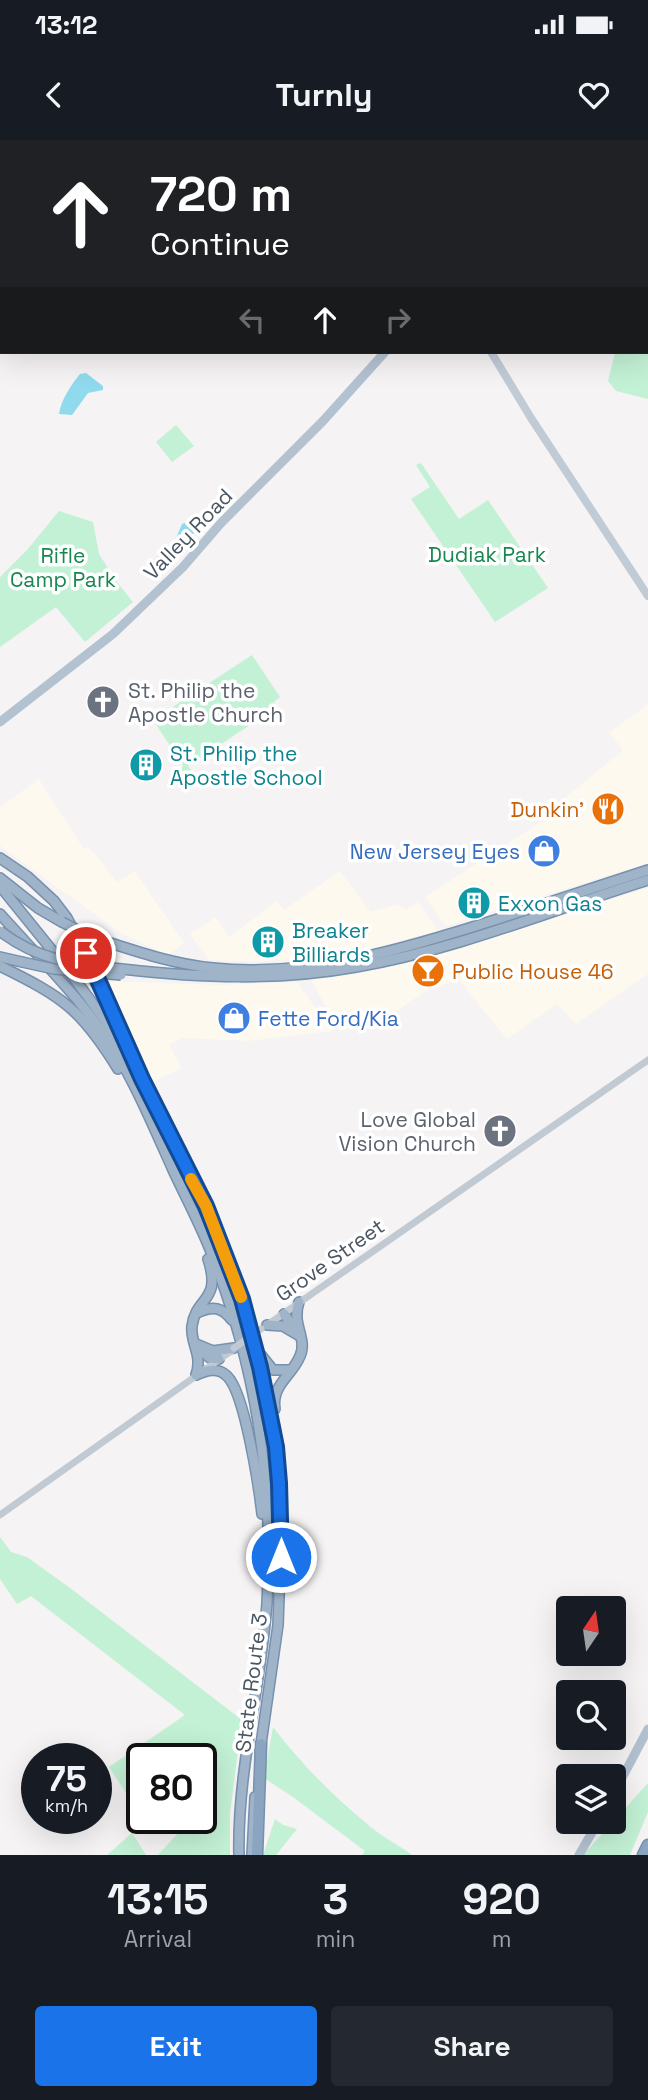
<!DOCTYPE html>
<html lang="en">
<head>
<meta charset="utf-8">
<style>
  body { margin:0; font-family:"Space Grotesk",sans-serif; background:#242831; color:#f1f3f6; height:100vh; display:flex; flex-direction:column; font-size:26px; white-space:nowrap }
  * { box-sizing:border-box; margin:0 }
  p { font-size:23px; color:#9ea1a6 }
  .icon { flex:none; width:38px; height:38px; fill:none; stroke:currentColor; stroke-width:2; stroke-linecap:round; stroke-linejoin:round }
  .map { position:relative; height:1715px; overflow:hidden }
  .side { display:flex; flex-direction:column; background:#171b24; flex:1 }
  .side>* { flex:none }
  .hud { position:absolute; left:0px; top:0px; width:649px; height:214px; box-shadow:0 7px 28px #0002; background:#202124; color:#fff; overflow:hidden }
  .needle { width:46px; rotate:13deg }
  .buttons { position:absolute; left:556px; top:1456px; display:grid; gap:14px }
  .buttons a { display:grid; place-items:center; width:70px; height:70px; border-radius:7px; background:#171b24; box-shadow:0 7px 28px #0002; font-size:35px }
  .speed { position:absolute; left:21px; top:1603px; display:flex; gap:14px; font-size:35px; font-weight:700; text-align:center }
  .speed>* { display:grid; place-content:center; width:91px; height:91px; border-radius:50%; background:#171b24; box-shadow:0 7px 28px #0002; line-height:1 }
  .speed small { font-size:18px; font-weight:400 }
  .speed .limit { border:4px solid #111; border-radius:10px; background:#fff; color:#111 }
  .pin { position:absolute; display:grid; place-items:center; width:60px; height:60px; color:#fff; margin:-30px; border:4px solid #fff; border-radius:50%; box-shadow:0 2px 7px #0007 }
  .me { position:absolute; width:77px; margin:-38px; rotate:0deg; stroke-linejoin:round; filter:drop-shadow(0 0 5px #0008) }
  .turn { display:flex; align-items:center; gap:24px; height:147px; padding:0 35px; font-size:32px }
  .turn .icon { width:91px; height:91px; stroke-width:2.5 }
  .turn b { display:block; font-size:49px; line-height:60px }
  .lanes { display:flex; align-items:center; height:66px; padding:0 35px; background:#0003; justify-content:center; gap:35px; direction:ltr }
  .lanes .off { opacity:.35 }
  .eta { display:flex; justify-content:space-evenly; align-items:center; height:119px; text-align:center }
  .eta b { font-size:42px; font-weight:600; line-height:49px }
  .button { display:flex; gap:14px; margin-top:auto; padding:14px 35px }
  .button a { flex:1; height:80px; border-radius:7px; background:#1a73e8; color:#fff; font-size:28px; font-weight:600; line-height:80px; text-align:center }
  .button a+a { background:#242831; color:#f1f3f6 }
  .status { display:flex; justify-content:space-between; align-items:center; height:49px; padding:0 35px; background:#171b24; direction:ltr }
  .status svg { height:19px; fill:currentColor }
  header { display:flex; justify-content:space-between; align-items:center; height:91px; padding:0 35px; background:#171b24; font-size:32px; font-weight:600 }
  .map>svg:first-child { display:block }
</style>
</head>
<body>
<div class="status"><b>13:12</b><svg viewBox="0 0 49 12"><path d="M0 12V9h3v3zM5 12V6h3v6zM10 12V3h3v9zM15 12V0h3v12zM26 1h20v11H26zM47 4h2v5h-2z"/></svg></div>
<header><svg class="icon" aria-label="back" viewBox="0 0 24 24"><path d="M15 5l-7 7 7 7"/></svg>Turnly<svg class="icon" aria-label="heart" viewBox="0 0 24 24"><path d="M12 20l-8-8c-3-5 5-10 8-4 3-6 11-1 8 4z"/></svg></header>
<div class="map">
<svg width="648" height="1715" viewBox="0 0 648 1715">
  <rect width="100%" height="100%" fill="#f5f3f3"/>
  <g fill="#fdf9ef">
    <path d="M 648,564 L 648,723 L 446,786 L 425,757 L 550,676 L 551,669 L 621,612 L 622,608 L 609,593 Z"/>
    <path d="M 39,639 L 84,709 L 90,708 L 117,742 L 135,731 L 184,803 L 168,815 L 122,794 L 0,706 L 0,667 Z"/>
    <path d="M 340,731 L 370,772 L 398,764 L 406,770 L 418,762 L 438,791 L 366,810 L 317,817 L 255,822 L 209,820 L 190,794 L 216,777 L 229,797 L 277,761 L 284,770 Z"/>
    <path d="M 648,748 L 648,834 L 576,884 L 557,864 L 507,899 L 458,839 L 424,852 L 388,877 L 340,891 L 310,839 L 406,822 Z"/>
    <path d="M 106,841 L 218,845 L 297,842 L 332,891 L 248,901 L 182,898 L 169,905 L 182,928 L 153,942 Z"/>
  </g>
  <g fill="#c3f1d5">
    <path d="M 0,0 L 153,0 L 2,2 L 0,205 Z"/>
    <path d="M 231,0 L 498,0 L 498,1 L 234,2 Z"/>
    <path d="M 648,207 L 648,259 L 616,251 L 608,241 L 615,213 L 648,212 Z"/>
    <path d="M 176,285 L 194,306 L 172,322 L 156,302 Z"/>
    <path d="M 421,323 L 459,379 L 488,360 L 548,448 L 495,482 L 411,359 L 430,347 L 416,325 Z"/>
    <path d="M 59,371 L 93,382 L 99,414 L 116,441 L 133,462 L 85,502 L 56,467 L 0,507 L 0,437 L 27,410 Z"/>
    <path d="M 252,515 L 280,557 L 274,562 L 277,567 L 188,626 L 194,634 L 170,649 L 169,646 L 181,631 L 183,625 L 153,580 Z"/>
    <path d="M 0,1397 L 11,1412 L 27,1417 L 70,1448 L 242,1580 L 230,1674 L 230,1715 L 158,1715 L 181,1690 L 172,1678 L 201,1678 L 201,1619 L 142,1619 L 142,1656 L 130,1659 L 109,1627 L 185,1575 L 31,1456 L 17,1464 L 0,1439 Z"/>
    <path d="M 273,1587 C 301,1624 335,1658 372,1688 C 384,1698 399,1705 412,1715 L 362,1715 L 365,1711 L 293,1657 L 264,1638 Z"/>
    <path d="M 648,1643 L 648,1672 L 630,1715 L 583,1715 Z"/>
    <path d="M 275,1679 L 283,1685 L 297,1689 L 276,1715 L 263,1715 Z"/>
    <path d="M 132,1693 L 146,1715 L 107,1715 Z"/>
  </g>
  <g fill="#90daee">
    <path d="M 86,233 L 103,246 L 103,250 L 88,253 L 72,275 L 59,274 C 61,260 71,245 80,234 Z"/>
    <path d="M 187,382 L 193,383 L 194,393 L 160,430 L 154,431 L 151,426 L 151,422 L 174,403 L 182,384 Z"/>
  </g>
  <g fill="none" stroke-linecap="round" stroke-linejoin="round">
    <defs>
      <g id="trunk">
        <path d="M 0,718 L 28,737 L 54,761 L 67,778 L 86,813 L 134,919"/>
        <path d="M 0,738 L 38,768 L 62,782"/>
        <path d="M 0,746 L 68,830 L 105,880 L 142,939 L 188,1033 L 206,1066 L 242,1159 L 268,1261 L 279,1343 L 281,1401 L 278,1485 L 260,1611"/>
        <path d="M 0,774 C 35,813 73,851 104,894 C 131,932 154,988 173,1030 C 186,1058 200,1084 211,1112 C 255,1223 274,1343 267,1463 C 261,1547 237,1631 239,1715"/>
        <path d="M 89,796 C 129,809 171,824 213,828 C 311,838 408,808 501,778 C 550,762 599,746 648,730"/>
        <path d="M 0,817 L 22,822"/>
        <path d="M 0,826 C 63,857 81,869 118,929"/>
        <path d="M 122,829 C 200,838 278,841 356,827 C 455,810 552,770 648,740"/>
        <path d="M 199,1172 C 213,1166 222,1167 232,1180"/>
        <path d="M 284,1174 L 295,1189"/>
        <path d="M 267,1185 L 283,1186 L 300,1196"/>
        <path d="M 196,1204 L 213,1211 L 234,1208"/>
        <path d="M 202,1211 L 210,1218 L 219,1219"/>
        <path d="M 261,1215 L 273,1230 L 290,1230"/>
        <path d="M 196,1235 C 207,1230 218,1227 227,1236 C 245,1253 259,1348 262,1374"/>
        <path d="M 196,1235 C 203,1214 190,1204 192,1186 C 196,1156 222,1162 208,1119"/>
        <path d="M 275,1269 C 271,1245 292,1236 300,1216 C 308,1199 291,1184 299,1162"/>
        <path d="M 252,1715 L 255,1657"/>
      </g>
      <g id="motorway">
        <path d="M 257,1715 L 261,1604"/>
        <path d="M 643,1715 L 648,1705"/>
      </g>
    </defs>
    <use href="#trunk" stroke="#7690ad" stroke-width="12"/>
    <use href="#motorway" stroke="#7690ad" stroke-width="13"/>
    <g stroke="#c1cad2" stroke-width="7">
      <path d="M 267,1185 L 648,920"/>
      <path d="M 0,1375 L 234,1209"/>
    </g>
    <path stroke="#c1cbd6" stroke-width="8" d="M 491,212 L 531,278 L 648,456"/>
    <g stroke="#b3c2d1" stroke-width="9">
      <path d="M 565,2 L 566,0"/>
      <path d="M 0,582 L 113,494 L 183,427 L 221,383 L 323,281 L 385,212"/>
      <path d="M 614,1653 L 648,1589"/>
      <path d="M 579,1715 L 598,1682"/>
    </g>
    <use href="#trunk" stroke="#9fb4c9" stroke-width="9"/>
    <use href="#motorway" stroke="#8ba5c1" stroke-width="10"/>
    <defs>
      <g id="trunk-bridge">
        <path d="M 62,782 L 89,796"/>
        <path d="M 0,791 C 37,820 77,825 122,829"/>
        <path d="M 22,822 L 54,829 L 121,835"/>
      </g>
    </defs>
    <use href="#trunk-bridge" stroke="#7690ad" stroke-width="12" stroke-linecap="butt"/>
    <path stroke="#c1cad2" stroke-width="7" d="M 234,1208 L 261,1189"/>
    <use href="#trunk-bridge" stroke="#9fb4c9" stroke-width="9"/>
  </g>
  <g fill="none" stroke-linecap="round" stroke-linejoin="round">
    <defs>
      <path id="route" d="M 86,813 L 142,939 L 206,1066 L 242,1159 L 260,1227 L 276,1307 L 279,1343 L 281,1417"/>
    </defs>
    <use href="#route" stroke="#114b97" stroke-width="18"/>
    <use href="#route" stroke="#1a73e8" stroke-width="12"/>
    <path stroke="#f59e0b" stroke-width="12" d="M 191,1039 L 206,1066 L 241,1157"/>
  </g>
  <defs>
    <symbol id="church-disc" viewBox="-11 -11 22 22"><circle r="9.5" fill="#6b7280" stroke="#fff"/><path d="M-1.2-6h2.4v3.5h3.3v2.4h-3.3V6h-2.4V-.1h-3.3v-2.4h3.3Z" fill="#fff"/></symbol>
    <symbol id="building-disc" viewBox="-11 -11 22 22"><circle r="9.5" fill="#0f9aa8" stroke="#fff"/><path d="M-4-6H4V6H1V3H-1V6H-4ZM-2.5-4.3h1.7v1.8h-1.7ZM.8-4.3h1.7v1.8H.8ZM-2.5-1h1.7V.8h-1.7ZM.8-1h1.7V.8H.8Z" fill="#fff"/></symbol>
    <symbol id="restaurant-disc" viewBox="-11 -11 22 22"><circle r="9.5" fill="#e8710a" stroke="#fff"/><path d="M-5-6h1v4h1v-4h1v4h1v-4h1v5L-1.5 .5V6h-2V.5L-5-1ZM5-6V6H3V1.5H1.5Q1.5-4 5-6Z" fill="#fff"/></symbol>
    <symbol id="shop-disc" viewBox="-11 -11 22 22"><circle r="9.5" fill="#3f7fe0" stroke="#fff"/><path d="M-5-2.5h2.3a2.7 3.5 0 0 1 5.4 0H5L5.5 6h-11ZM-1.5-2.5h3a1.5 2.3 0 0 0-3 0Z" fill="#fff"/></symbol>
    <symbol id="bar-disc" viewBox="-11 -11 22 22"><circle r="9.5" fill="#e8710a" stroke="#fff"/><path d="M-6-5H6L.8 .8V4.5H3.5V6h-7V4.5H-.8V.8Z" fill="#fff"/></symbol>
  </defs>
  <g fill-rule="evenodd">
    <use href="#church-disc" x="84" y="543" width="38" height="38"/>
    <use href="#building-disc" x="127" y="606" width="38" height="38"/>
    <use href="#restaurant-disc" x="589" y="650" width="38" height="38"/>
    <use href="#shop-disc" x="525" y="692" width="38" height="38"/>
    <use href="#building-disc" x="455" y="744" width="38" height="38"/>
    <use href="#building-disc" x="249" y="783" width="38" height="38"/>
    <use href="#bar-disc" x="409" y="812" width="38" height="38"/>
    <use href="#shop-disc" x="215" y="859" width="38" height="38"/>
    <use href="#church-disc" x="481" y="972" width="38" height="38"/>
  </g>
  <g text-anchor="middle" dominant-baseline="central" stroke-width="7" stroke-linejoin="round" paint-order="stroke">
    <g font-size="21" fill="#4a5661" stroke="#fff">
      <text transform="translate(188 394) rotate(-46)">Valley Road</text>
      <text transform="translate(330 1120) rotate(-35)">Grove Street</text>
      <text transform="translate(251 1543) rotate(-83)">State Route 3</text>
    </g>
    <g font-size="21" fill="#17864f" stroke="#fff">
      <text x="487" y="414">Dudiak Park</text>
      <text x="63" y="415">Rifle<tspan x="63" dy="24">Camp Park</tspan></text>
    </g>
    <g font-size="21" fill="#5b616d" stroke="#fff" text-anchor="start">
      <text x="128" y="550">St. Philip the<tspan x="128" dy="24">Apostle Church</tspan></text>
      <text x="476" y="979" text-anchor="end">Love Global<tspan x="476" dy="24">Vision Church</tspan></text>
    </g>
    <g font-size="21" fill="#0d838f" stroke="#fff" text-anchor="start">
      <text x="170" y="613">St. Philip the<tspan x="170" dy="24">Apostle School</tspan></text>
      <text x="498" y="763">Exxon Gas</text>
      <text x="292" y="790">Breaker<tspan x="292" dy="24">Billiards</tspan></text>
    </g>
    <g font-size="21" fill="#c56008" stroke="#fff" text-anchor="end">
      <text x="584" y="669">Dunkin'</text>
      <text x="452" y="831" text-anchor="start">Public House 46</text>
    </g>
    <g font-size="21" fill="#366cbe" stroke="#fff" text-anchor="end">
      <text x="520" y="711">New Jersey Eyes</text>
      <text x="258" y="878" text-anchor="start">Fette Ford/Kia</text>
    </g>
  </g>
</svg>
<div class="buttons">
<a><svg class="needle" viewBox="-14 -14 28 28"><path d="M0-13l5 13h-10z" fill="#e53935"/><path d="M0 13l5-13h-10z" fill="#9ea1a6"/></svg></a>
<a><svg class="icon" aria-label="search" viewBox="0 0 24 24"><circle cx="10" cy="10" r="6"/><path d="M15 15l6 6"/></svg></a>
<a><svg class="icon" aria-label="layers" viewBox="0 0 24 24"><path d="M12 4l9 5-9 5-9-5zM3 14l9 5 9-5"/></svg></a>
</div>
<div class="speed"><div>75<small>km/h</small></div><div class="limit">80</div></div>
<div class="pin" style="left:86px;top:813px;background:#d93025"><svg class="icon" aria-label="arrive" viewBox="0 0 24 24"><path d="M6 21V4h12l-3 4 3 4H6"/></svg></div>
<svg class="me" style="left:281px;top:1417px" viewBox="-20 -20 40 40"><circle r="17" fill="#1a73e8" stroke="#fff" stroke-width="3"/><path d="M0-11L8 9 0 5-8 9z" fill="#fff"/></svg>
<div class="hud">
<div class="turn"><svg class="icon" aria-label="ahead" viewBox="0 0 24 24"><path d="M12 20V5M6 11l6-6 6 6"/></svg><div><b>720 m</b>Continue</div></div>
<div class="lanes"><svg class="icon off" aria-label="left" viewBox="0 0 24 24"><path d="M17 20v-9H6M10 6l-5 5 5 5"/></svg><svg class="icon" aria-label="ahead" viewBox="0 0 24 24"><path d="M12 20V5M6 11l6-6 6 6"/></svg><svg class="icon off" aria-label="right" viewBox="0 0 24 24"><path d="M7 20v-9h11M14 6l5 5-5 5"/></svg></div>
</div>
</div>
<section class="side">
<div class="eta">
<div><b>13:15</b><p>Arrival</p></div>
<div><b>3</b><p>min</p></div>
<div><b>920</b><p>m</p></div>
</div>
<div class="button"><a>Exit</a><a>Share</a></div>
</section>
</body>
</html>
